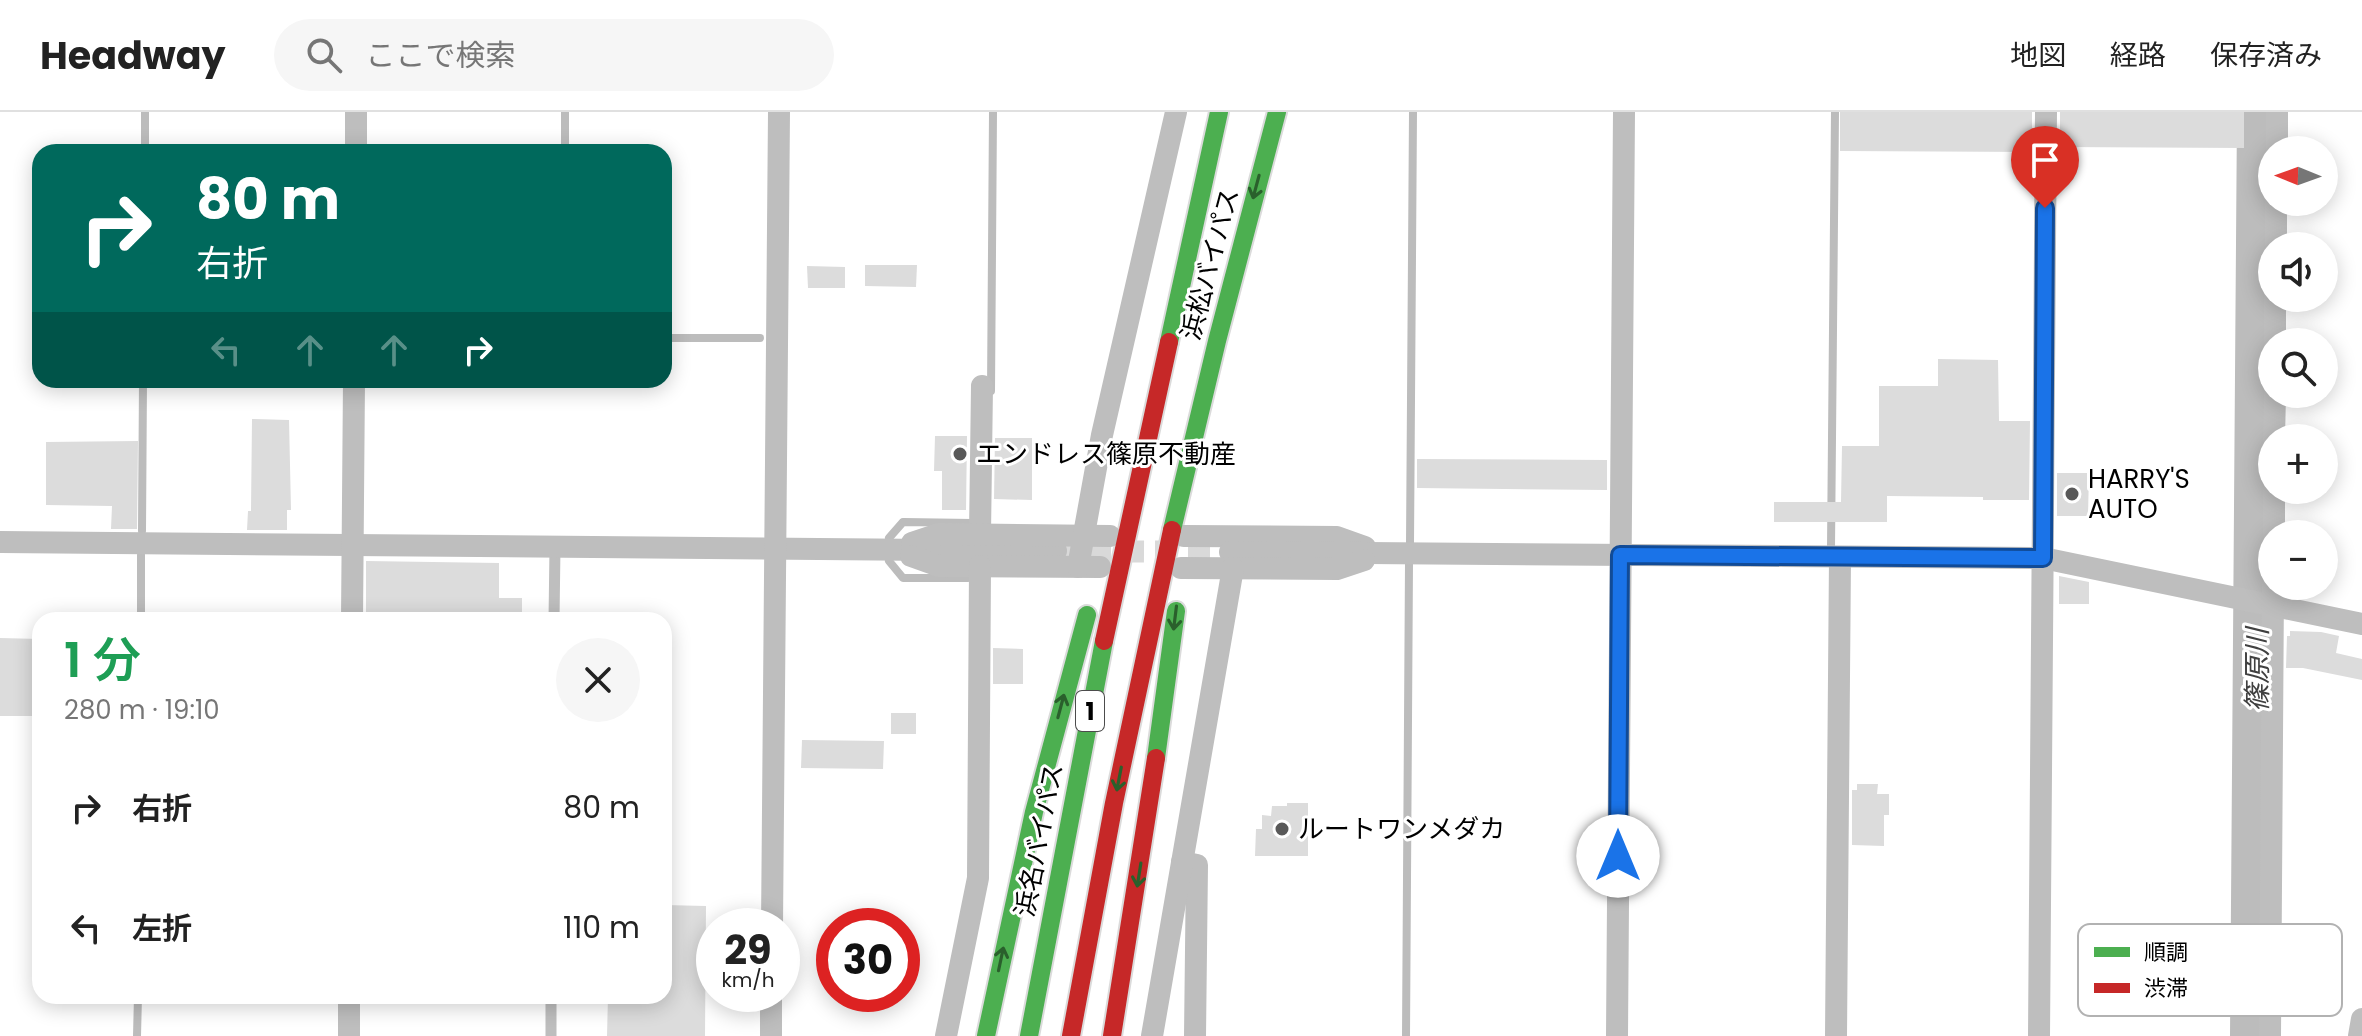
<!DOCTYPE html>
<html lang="ja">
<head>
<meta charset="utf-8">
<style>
  body { margin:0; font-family:Poppins,"Noto Sans JP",sans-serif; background:#f6f6f6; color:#222; height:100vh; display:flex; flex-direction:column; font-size:30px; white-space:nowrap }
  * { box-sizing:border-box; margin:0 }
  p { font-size:26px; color:#767676 }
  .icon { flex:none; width:44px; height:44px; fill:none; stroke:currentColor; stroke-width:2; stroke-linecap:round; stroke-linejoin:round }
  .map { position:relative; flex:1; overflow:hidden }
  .side { position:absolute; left:32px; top:500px; width:640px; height:392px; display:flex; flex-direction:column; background:#fff; border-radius:24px; box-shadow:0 4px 20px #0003 }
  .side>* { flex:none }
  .hud { position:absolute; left:32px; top:32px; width:640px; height:244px; border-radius:24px; box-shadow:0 4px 20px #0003; background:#00695c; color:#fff; overflow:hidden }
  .needle { width:52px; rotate:271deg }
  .controls { position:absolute; left:2258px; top:24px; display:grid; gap:16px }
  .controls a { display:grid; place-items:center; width:80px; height:80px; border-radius:50%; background:#fff; box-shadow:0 4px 20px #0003; font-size:40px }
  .speed { position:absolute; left:696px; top:796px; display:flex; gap:16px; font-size:40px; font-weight:700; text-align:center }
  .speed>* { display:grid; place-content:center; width:104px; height:104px; border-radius:50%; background:#fff; box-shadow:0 4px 20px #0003; line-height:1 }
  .speed small { font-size:20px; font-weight:400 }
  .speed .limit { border:12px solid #d22; background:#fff; color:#111 }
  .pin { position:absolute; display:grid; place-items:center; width:68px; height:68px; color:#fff; margin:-82px -34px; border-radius:50% 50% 50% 0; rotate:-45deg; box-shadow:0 0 8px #0007 }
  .pin .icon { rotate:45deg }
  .me { position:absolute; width:88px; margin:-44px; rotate:0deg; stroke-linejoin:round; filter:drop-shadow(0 0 6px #0008) }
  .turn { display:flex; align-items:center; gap:28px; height:168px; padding:0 32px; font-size:36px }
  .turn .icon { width:104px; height:104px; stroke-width:2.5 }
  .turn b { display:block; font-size:56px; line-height:68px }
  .lanes { display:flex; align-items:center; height:76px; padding:0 32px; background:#0003; justify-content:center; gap:40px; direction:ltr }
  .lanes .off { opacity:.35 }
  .round { display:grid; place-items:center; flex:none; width:84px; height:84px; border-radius:42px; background:#f6f6f6 }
  .overview { display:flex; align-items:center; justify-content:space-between; height:136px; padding:0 32px }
  h1 { font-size:48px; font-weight:600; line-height:60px; color:#1e9e55 }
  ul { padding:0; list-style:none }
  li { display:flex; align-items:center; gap:24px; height:120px; padding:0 32px }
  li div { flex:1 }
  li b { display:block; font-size:30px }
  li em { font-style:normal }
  header { display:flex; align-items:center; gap:48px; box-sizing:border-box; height:112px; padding:0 40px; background:#fff; border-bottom:2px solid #e0e0e0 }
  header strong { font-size:38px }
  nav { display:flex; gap:44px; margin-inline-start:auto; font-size:28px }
  .search { width:560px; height:72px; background:#f6f6f6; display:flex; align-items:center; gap:20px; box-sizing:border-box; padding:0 28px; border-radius:44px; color:#767676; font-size:30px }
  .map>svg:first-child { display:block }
</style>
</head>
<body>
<header>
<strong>Headway</strong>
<div class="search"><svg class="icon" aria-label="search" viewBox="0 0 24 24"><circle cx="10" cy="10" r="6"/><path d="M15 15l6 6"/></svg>ここで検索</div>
<nav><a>地図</a><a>経路</a><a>保存済み</a></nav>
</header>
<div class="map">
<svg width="2362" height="924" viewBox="0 0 2362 924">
  <rect width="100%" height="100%" fill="#fff"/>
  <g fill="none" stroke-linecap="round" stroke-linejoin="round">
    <g stroke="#bcbcbc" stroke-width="8">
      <path d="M 145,40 L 145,0"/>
      <path d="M 565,40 L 565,0"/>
      <path d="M 664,226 L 760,226"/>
      <path d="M 991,279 L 993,0"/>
      <path d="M 142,419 L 143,268"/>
      <path d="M 889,426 L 903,410 L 973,411"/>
      <path d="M 1410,432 L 1413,0"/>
      <path d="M 1831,435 L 1835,0"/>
      <path d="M 889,449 L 903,466 L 968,466"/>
      <path d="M 141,508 L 141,443"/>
      <path d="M 137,924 L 138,884"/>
      <path d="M 1406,924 L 1409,451"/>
    </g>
    <path stroke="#bcbcbc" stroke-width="48" d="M 2254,924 L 2261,0"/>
  </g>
  <g fill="#dcdcdc">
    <path d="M 1840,0 L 2032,0 L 2032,40 L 1840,39 Z"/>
    <path d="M 2060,0 L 2244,0 L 2244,36 L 2060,35 Z"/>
    <path d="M 865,153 L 917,153 L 916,175 L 865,174 Z"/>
    <path d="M 807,154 L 845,155 L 845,176 L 808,176 Z"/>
    <path d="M 1938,247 L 1998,248 L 1999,309 L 2030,309 L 2029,388 L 1983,388 L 1983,385 L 1887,384 L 1887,410 L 1774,410 L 1774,390 L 1841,390 L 1842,334 L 1879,334 L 1879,274 L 1938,274 Z"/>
    <path d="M 252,307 L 289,308 L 291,398 L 287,398 L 287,418 L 247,418 L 248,399 L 251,399 Z"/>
    <path d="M 935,324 L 967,324 L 966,398 L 942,398 L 942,359 L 934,359 Z"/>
    <path d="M 995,326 L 1032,326 L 1032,388 L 994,387 Z"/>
    <path d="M 138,329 L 137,417 L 111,417 L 112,394 L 46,393 L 46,330 Z"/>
    <path d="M 1417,347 L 1607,348 L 1607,378 L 1417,376 Z"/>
    <path d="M 2057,361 L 2089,361 L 2088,404 L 2057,404 Z"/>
    <path d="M 366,449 L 499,451 L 499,486 L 522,486 L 522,508 L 366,508 Z"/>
    <path d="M 2059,464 L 2089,470 L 2089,492 L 2059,492 Z"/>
    <path d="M 2290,519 L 2321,520 L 2339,524 L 2336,541 L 2362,547 L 2362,568 L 2303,556 L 2286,556 L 2287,524 L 2290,524 Z"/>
    <path d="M 0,526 L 40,527 L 40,604 L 0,604 Z"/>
    <path d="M 993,536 L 1023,537 L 1023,572 L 993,572 Z"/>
    <rect x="891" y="601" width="25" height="21"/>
    <path d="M 802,628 L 884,629 L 883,657 L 801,656 Z"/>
    <path d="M 1857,672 L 1878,672 L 1877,682 L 1889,682 L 1889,703 L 1884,703 L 1884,734 L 1852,733 L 1852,678 L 1857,678 Z"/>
    <path d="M 1287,691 L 1308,691 L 1308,744 L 1255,744 L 1256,717 L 1262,717 L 1262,703 L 1271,704 L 1272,694 L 1287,694 Z"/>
    <path d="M 664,793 L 706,794 L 705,924 L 607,924 L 608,884 L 664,884 Z"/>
  </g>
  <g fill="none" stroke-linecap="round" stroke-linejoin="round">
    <path stroke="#d9d9d9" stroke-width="22" stroke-dasharray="22 11" stroke-linecap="butt" d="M 1056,439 L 1230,440"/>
    <defs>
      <g id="fast">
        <path d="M 1169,230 L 1219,0"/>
        <path d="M 1172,418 L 1217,229 L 1277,0"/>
        <path d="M 1156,646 L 1176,499"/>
        <path d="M 986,924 L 1034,700 L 1087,503"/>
        <path d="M 1029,924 L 1104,529"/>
      </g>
      <g id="jam">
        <path d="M 1104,529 L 1169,230"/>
        <path d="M 1071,924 L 1114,691 L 1172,418"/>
        <path d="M 1112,924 L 1156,646"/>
      </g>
    </defs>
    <use href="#fast" stroke="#dbdbdb" stroke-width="22"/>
    <use href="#jam" stroke="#dbdbdb" stroke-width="22"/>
    <g stroke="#bebebe" stroke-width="11">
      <path d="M 554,508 L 555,435"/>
      <path d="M 551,924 L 551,884"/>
    </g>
    <g stroke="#bebebe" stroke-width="22">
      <path d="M 2277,38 L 2277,0"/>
      <path d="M 356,40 L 356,0"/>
      <path d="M 2276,134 L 2276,90"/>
      <path d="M 2275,230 L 2275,186"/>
      <path d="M 2274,326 L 2275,282"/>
      <path d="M 980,422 L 982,274"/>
      <path d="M 2274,422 L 2274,378"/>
      <path d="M 1184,424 L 1337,425 L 1365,435"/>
      <path d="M 0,430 L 1056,439"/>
      <path d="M 912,431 L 939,422 L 1110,424"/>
      <path d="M 1230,440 L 2043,446 L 2362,512"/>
      <path d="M 911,444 L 939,454 L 1100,455"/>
      <path d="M 1078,455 L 1102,323 L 1176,0"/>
      <path d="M 1181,456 L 1337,457 L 1364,448"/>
      <path d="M 352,508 L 354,268"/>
      <path d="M 1182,750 L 1197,753 L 1195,924"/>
      <path d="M 772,814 L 779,0"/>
      <path d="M 349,924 L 349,884"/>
      <path d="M 771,924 L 771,882"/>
      <path d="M 946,924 L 978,766 L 980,454"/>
      <path d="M 1152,924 L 1233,456"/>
      <path d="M 1617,924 L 1624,0"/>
      <path d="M 1836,924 L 1840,445"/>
      <path d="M 2039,924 L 2046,0"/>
      <path d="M 2270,924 L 2273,474"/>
      <path d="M 2359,924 L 2362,907"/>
    </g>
    <use href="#fast" stroke="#4caf50" stroke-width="18"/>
    <use href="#jam" stroke="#c62828" stroke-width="18"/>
  </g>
  <defs><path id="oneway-shaft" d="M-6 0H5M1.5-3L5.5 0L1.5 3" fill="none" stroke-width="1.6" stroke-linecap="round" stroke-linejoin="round" transform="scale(2)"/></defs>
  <g stroke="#2a602c">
    <use href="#oneway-shaft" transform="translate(1256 75) rotate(105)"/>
    <use href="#oneway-shaft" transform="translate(1175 506) rotate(97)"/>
    <use href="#oneway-shaft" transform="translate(1061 594) rotate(-75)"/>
    <use href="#oneway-shaft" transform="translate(1119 667) rotate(101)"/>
    <use href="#oneway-shaft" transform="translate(1139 763) rotate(99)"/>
    <use href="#oneway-shaft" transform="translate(1001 847) rotate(-78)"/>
  </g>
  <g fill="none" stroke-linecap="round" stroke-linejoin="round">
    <defs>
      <path id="route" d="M 1618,744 L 1620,443 L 2043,446 L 2045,96"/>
    </defs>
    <use href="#route" stroke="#114b97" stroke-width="20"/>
    <use href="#route" stroke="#1a73e8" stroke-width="14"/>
  </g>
  <g fill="#595959" stroke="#fff" stroke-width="3">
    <circle cx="960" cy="342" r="8"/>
    <circle cx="2072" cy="382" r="8"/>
    <circle cx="1282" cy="717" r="8"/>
  </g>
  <g text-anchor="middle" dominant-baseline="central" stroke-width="6" stroke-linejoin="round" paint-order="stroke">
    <rect fill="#fff" stroke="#4c4c4c" stroke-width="2" x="1076" y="579" width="28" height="40" rx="6"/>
    <g font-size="24" font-weight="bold" fill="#000">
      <text x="1090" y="599">1</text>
    </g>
    <g font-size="26" fill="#000" stroke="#fff">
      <text transform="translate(1210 152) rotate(-75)">浜松バイパス</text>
      <text transform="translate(1039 728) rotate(-79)">浜名バイパス</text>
    </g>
    <g font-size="26" fill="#000" stroke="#fff" text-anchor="start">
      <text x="976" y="342">エンドレス篠原不動産</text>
      <text x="2088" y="367">HARRY'S<tspan x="2088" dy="30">AUTO</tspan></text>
      <text x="1298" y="717">ルートワンメダカ</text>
    </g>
    <g font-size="28" font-style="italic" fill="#404040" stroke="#fff">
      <text transform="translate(2257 558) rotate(-90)">篠原川</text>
    </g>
  </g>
  <rect x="2078" y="812" width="264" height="92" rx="12" fill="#fff" stroke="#b2b2b2" stroke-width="2"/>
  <rect x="2094" y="835" width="36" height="10" fill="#4caf50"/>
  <rect x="2094" y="871" width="36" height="10" fill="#c62828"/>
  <g font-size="22" fill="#000">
    <text x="2144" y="848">順調</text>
    <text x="2144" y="884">渋滞</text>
  </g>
</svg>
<div class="controls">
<a><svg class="needle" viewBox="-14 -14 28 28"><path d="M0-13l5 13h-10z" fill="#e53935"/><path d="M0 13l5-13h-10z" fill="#767676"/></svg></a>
<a><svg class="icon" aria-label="sound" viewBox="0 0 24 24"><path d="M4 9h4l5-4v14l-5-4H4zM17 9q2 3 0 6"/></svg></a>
<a><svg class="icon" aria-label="search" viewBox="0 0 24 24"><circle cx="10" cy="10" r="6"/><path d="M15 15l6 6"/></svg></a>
<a>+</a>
<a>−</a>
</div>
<div class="speed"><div>29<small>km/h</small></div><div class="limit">30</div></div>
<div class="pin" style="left:2045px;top:96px;background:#d93025"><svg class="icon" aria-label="arrive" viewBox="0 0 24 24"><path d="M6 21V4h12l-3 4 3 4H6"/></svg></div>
<svg class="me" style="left:1618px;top:744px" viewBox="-20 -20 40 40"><circle r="19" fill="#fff"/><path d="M0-13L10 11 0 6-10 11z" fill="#1a73e8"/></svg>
<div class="hud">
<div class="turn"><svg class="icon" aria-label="right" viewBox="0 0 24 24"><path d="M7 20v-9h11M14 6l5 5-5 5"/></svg><div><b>80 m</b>右折</div></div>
<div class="lanes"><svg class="icon off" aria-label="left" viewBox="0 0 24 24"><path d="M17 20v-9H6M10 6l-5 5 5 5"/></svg><svg class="icon off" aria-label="ahead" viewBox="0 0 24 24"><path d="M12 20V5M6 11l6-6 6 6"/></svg><svg class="icon off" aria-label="ahead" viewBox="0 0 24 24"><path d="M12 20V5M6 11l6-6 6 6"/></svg><svg class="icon" aria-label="right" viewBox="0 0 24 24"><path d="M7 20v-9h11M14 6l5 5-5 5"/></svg></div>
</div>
<section class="side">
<div class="overview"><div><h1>1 分</h1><p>280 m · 19:10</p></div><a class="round"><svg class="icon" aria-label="close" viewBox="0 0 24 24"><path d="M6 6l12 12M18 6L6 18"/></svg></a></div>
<ul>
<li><svg class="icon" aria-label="right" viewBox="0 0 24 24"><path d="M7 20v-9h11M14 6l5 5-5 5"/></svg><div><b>右折</b></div><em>80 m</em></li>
<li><svg class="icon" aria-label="left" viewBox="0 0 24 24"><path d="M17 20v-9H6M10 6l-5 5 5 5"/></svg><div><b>左折</b></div><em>110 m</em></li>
</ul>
</section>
</div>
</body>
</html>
